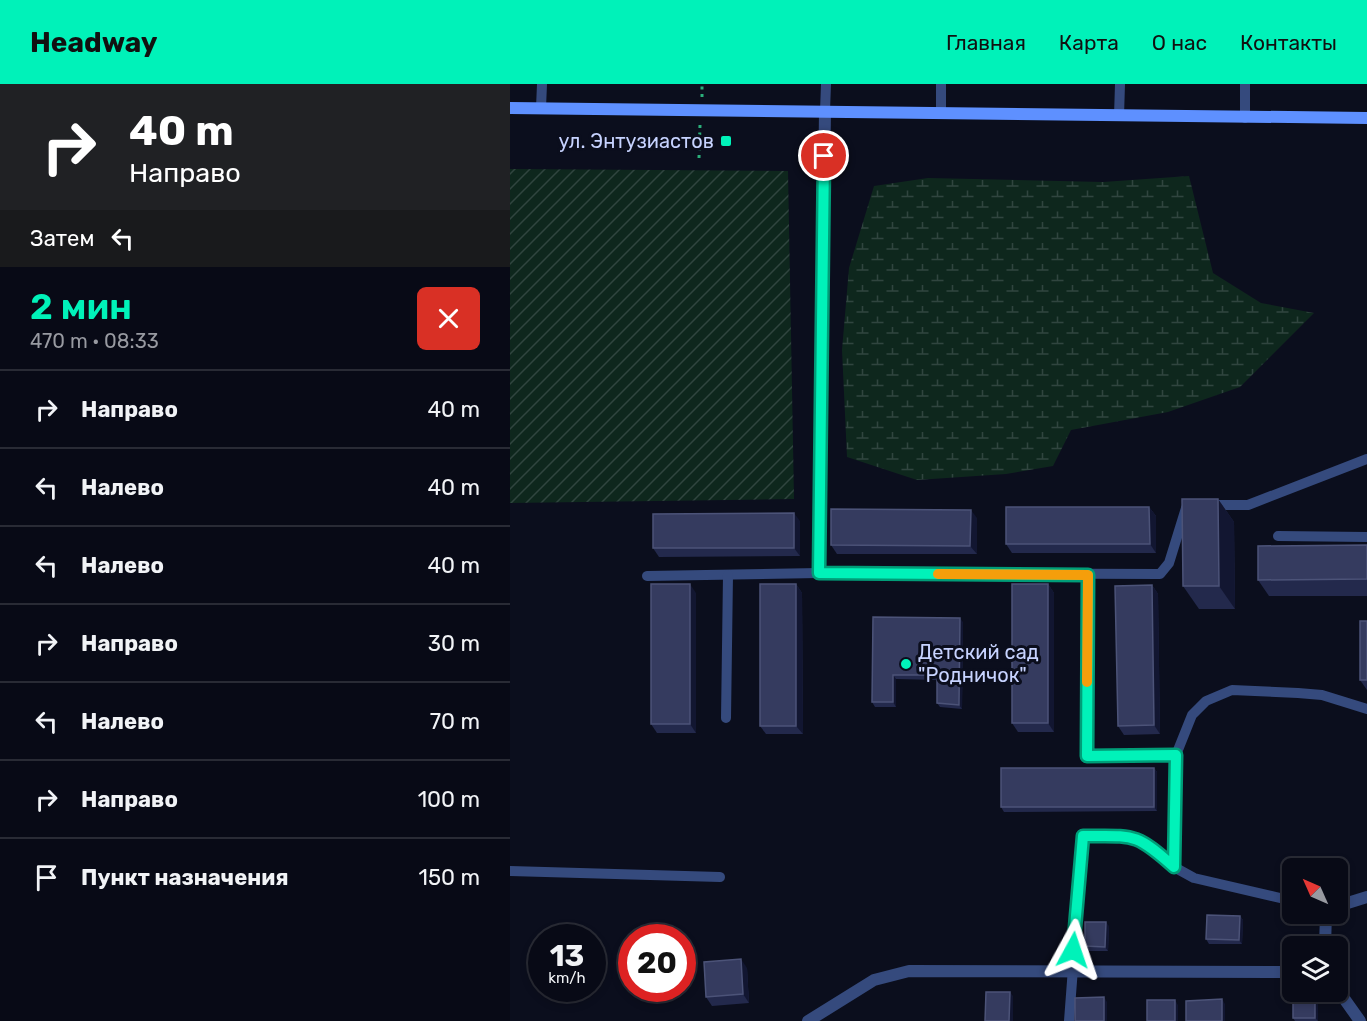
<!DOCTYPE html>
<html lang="ru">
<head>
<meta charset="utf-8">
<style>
  body { margin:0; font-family:Rubik,sans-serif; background:#11131f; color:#f1f3f6; height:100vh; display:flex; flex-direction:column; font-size:22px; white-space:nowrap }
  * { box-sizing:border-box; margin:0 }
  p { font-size:20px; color:#989aa1 }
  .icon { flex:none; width:33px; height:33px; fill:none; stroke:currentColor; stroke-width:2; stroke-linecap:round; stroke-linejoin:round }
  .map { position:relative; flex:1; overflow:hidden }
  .details { display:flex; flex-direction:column; background:#080a16; width:510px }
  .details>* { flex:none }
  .top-card { background:#202124; color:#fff; overflow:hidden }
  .needle { width:39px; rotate:315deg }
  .controls { position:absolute; left:772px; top:774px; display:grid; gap:12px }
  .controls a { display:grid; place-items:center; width:66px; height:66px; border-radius:9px; background:#080a16; box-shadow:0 3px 9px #0003,0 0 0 2px #292b35; font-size:30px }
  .speed { position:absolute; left:18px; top:840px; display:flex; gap:12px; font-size:30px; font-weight:700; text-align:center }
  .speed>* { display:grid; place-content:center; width:78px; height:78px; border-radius:50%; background:#080a16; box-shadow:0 3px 9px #0003,0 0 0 2px #292b35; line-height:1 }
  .speed small { font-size:15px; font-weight:400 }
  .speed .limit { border:9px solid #d22; background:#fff; color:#111 }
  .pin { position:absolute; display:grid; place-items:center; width:51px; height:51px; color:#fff; margin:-26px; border:3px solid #fff; border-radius:50%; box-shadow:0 2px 6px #0007 }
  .me { position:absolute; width:66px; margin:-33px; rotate:5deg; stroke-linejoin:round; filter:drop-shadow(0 0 4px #0008) }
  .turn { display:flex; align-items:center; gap:21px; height:126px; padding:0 30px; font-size:27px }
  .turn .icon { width:78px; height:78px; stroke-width:2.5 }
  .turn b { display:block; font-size:42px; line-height:51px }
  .then { display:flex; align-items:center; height:57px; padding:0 30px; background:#0003; gap:12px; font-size:22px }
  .round { display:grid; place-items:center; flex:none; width:63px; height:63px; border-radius:9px; background:#11131f }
  .headline { display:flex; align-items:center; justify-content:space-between; height:102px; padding:0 30px }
  h1 { font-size:36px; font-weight:600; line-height:45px; color:#00f2b9 }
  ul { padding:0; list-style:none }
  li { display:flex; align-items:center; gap:18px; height:78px; padding:0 30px; border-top:2px solid #292b35 }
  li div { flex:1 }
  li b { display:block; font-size:22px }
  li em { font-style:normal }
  header { display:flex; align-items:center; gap:36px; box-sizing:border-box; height:84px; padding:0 30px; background:#00f2b9; color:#111 }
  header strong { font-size:28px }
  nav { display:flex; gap:33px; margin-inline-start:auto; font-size:21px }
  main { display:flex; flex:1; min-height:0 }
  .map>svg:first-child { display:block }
</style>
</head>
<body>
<header>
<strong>Headway</strong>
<nav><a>Главная</a><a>Карта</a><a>О нас</a><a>Контакты</a></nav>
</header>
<main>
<section class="details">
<div class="top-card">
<div class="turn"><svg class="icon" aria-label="right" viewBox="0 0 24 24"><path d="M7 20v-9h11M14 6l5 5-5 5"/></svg><div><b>40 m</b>Направо</div></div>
<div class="then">Затем<svg class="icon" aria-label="left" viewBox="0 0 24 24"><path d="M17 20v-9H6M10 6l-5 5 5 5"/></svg></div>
</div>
<div class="headline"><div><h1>2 мин</h1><p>470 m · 08:33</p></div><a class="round" style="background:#d93025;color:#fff"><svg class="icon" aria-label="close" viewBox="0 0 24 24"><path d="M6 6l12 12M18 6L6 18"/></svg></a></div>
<ul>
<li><svg class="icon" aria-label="right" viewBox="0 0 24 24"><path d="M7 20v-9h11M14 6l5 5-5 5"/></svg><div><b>Направо</b></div><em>40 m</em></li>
<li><svg class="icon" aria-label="left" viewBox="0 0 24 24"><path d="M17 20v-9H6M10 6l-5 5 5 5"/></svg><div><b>Налево</b></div><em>40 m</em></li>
<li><svg class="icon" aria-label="left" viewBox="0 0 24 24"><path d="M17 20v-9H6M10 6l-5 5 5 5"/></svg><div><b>Налево</b></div><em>40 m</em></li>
<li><svg class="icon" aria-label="right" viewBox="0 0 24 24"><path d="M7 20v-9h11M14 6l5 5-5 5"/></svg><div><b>Направо</b></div><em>30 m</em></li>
<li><svg class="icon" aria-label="left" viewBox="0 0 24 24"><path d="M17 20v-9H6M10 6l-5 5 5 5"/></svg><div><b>Налево</b></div><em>70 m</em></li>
<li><svg class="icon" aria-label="right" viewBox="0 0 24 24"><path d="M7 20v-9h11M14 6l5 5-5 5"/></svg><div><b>Направо</b></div><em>100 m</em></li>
<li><svg class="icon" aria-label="arrive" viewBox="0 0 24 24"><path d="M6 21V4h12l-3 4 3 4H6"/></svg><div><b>Пункт назначения</b></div><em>150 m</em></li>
</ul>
</section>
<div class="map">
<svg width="857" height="937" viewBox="0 0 857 937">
  <defs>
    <pattern id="wetland-marsh" width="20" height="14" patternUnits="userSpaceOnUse" patternTransform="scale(1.5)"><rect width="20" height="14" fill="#0e271d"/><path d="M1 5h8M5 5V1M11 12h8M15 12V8" fill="none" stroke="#30453f"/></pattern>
    <pattern id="garden-furrows" width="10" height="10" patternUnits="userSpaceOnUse" patternTransform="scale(1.5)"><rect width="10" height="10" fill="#0e271d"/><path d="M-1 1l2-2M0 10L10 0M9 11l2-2" fill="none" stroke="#30453f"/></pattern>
  </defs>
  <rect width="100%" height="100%" fill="#0b0e1d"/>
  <path fill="url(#wetland-marsh)" d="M 679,92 L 703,189 L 751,219 L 804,229 L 730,303 L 658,328 L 561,346 L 543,382 L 496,390 L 407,396 L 337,373 L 332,266 L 339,184 L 364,102 L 418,94 L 593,98 Z"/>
  <path fill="url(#garden-furrows)" d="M 0,85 L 278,87 L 284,415 L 0,419 Z"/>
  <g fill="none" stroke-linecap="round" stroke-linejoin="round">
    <g stroke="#2baf7b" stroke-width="3" stroke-dasharray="3 4.5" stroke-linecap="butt">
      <path d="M 192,13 L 192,0"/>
      <path d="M 189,74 L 190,41"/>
    </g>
    <g stroke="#354a7d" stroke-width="10">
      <path d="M 31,24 L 32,0"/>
      <path d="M 315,27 L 316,0"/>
      <path d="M 431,30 L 431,0"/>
      <path d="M 609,32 L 610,0"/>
      <path d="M 735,34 L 735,0"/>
      <path d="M 699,421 L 738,421 L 857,375"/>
      <path d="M 768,452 L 857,453"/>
      <path d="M 578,491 L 577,672 L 666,671"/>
      <path d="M 137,492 L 309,489 L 650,490 L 659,479 L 676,424"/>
      <path d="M 216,634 L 218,491"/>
      <path d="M 664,783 L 666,671 L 682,631 L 696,617 L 722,606 L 788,609 L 812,611 L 857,625"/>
      <path d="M 0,787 L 210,793"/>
      <path d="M 559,937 L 573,752 L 623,753 L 637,759 L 664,783 L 684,794 L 783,817"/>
    </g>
    <g stroke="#354a7d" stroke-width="12">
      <path d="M 309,489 L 315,27"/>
      <path d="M 828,822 L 857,813"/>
      <path d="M 815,862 L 816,830"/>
      <path d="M 828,906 L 850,937"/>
      <path d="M 298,937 L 364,896 L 399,887 L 783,888"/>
    </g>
    <path stroke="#5e90ff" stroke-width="12" d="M 0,24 L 857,34"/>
  </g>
  <g fill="#23294c">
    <path d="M 708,415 L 724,438 L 725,525 L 689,525 L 673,502 Z"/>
    <path d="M 639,423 L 646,432 L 646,469 L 502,469 L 496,460 Z"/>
    <path d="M 467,434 L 467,470 L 327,470 L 321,461 Z"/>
    <path d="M 290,437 L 290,472 L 149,473 L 143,464 Z"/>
    <path d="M 857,461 L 857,512 L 759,512 L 748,496 Z"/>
    <path d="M 286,500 L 292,509 L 293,650 L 256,650 L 250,642 Z"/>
    <path d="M 538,500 L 544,509 L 544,648 L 508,648 L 502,639 Z"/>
    <path d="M 642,501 L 648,510 L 650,650 L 614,651 L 608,642 Z"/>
    <path d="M 186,509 L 186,649 L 147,649 L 141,640 Z"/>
    <path d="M 363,533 L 453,538 L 452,625 L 430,623 L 427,619 L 427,596 L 386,595 L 386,623 L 365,623 L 362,618 Z"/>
    <path d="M 857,537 L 857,606 L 850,596 Z"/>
    <path d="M 644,684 L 647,688 L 647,727 L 494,728 L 491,723 Z"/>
    <path d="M 730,832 L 733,836 L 732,860 L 699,860 L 696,855 Z"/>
    <path d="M 599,842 L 598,867 L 578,867 L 575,862 Z"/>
    <path d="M 237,884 L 239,919 L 202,922 L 196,913 Z"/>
    <path d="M 808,914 L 808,937 L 785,937 L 783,934 Z"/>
  </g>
  <g fill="#121631">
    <path d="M 708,415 L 724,438 L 725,525 L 709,502 Z"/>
    <path d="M 639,423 L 646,432 L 646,469 L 640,460 Z"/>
    <path d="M 461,426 L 467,434 L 467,470 L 460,462 Z"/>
    <path d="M 284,429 L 290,437 L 290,472 L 284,464 Z"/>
    <path d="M 180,500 L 186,509 L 186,649 L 180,640 Z"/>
    <path d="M 286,500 L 292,509 L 293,650 L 286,642 Z"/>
    <path d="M 538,500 L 544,509 L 544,648 L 538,639 Z"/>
    <path d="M 642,501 L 648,510 L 650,650 L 644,641 Z"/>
    <path d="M 450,534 L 453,538 L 452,625 L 449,621 Z"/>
    <path d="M 383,591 L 386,595 L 386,623 L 383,618 Z"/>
    <path d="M 644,684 L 647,688 L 647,727 L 644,723 Z"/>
    <path d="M 730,832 L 733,836 L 732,860 L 729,856 Z"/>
    <path d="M 596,838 L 599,842 L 598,867 L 595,863 Z"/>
    <path d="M 231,875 L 237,884 L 239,919 L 233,910 Z"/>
    <path d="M 500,908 L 503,912 L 503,937 L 499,937 Z"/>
    <path d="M 805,909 L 808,914 L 808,937 L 805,934 Z"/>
    <path d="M 594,913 L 597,918 L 597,937 L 594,937 Z"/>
    <path d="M 712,915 L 715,920 L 715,937 L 712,937 Z"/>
    <path d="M 665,916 L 668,921 L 668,937 L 665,937 Z"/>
  </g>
  <g fill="#353b5f" stroke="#4c5378" stroke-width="1.5">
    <path d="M 672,415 L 708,415 L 709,502 L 673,502 Z"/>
    <path d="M 496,423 L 639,423 L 640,460 L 496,460 Z"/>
    <path d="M 321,425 L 461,426 L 460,462 L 321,461 Z"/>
    <path d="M 284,429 L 284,464 L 143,464 L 143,430 Z"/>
    <path d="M 857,461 L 857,495 L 748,496 L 748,462 Z"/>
    <rect x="141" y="500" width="39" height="140"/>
    <rect x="250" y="500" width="36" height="142"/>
    <rect x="502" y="500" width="36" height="139"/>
    <path d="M 642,501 L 644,641 L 608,642 L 605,502 Z"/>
    <path d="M 363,533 L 450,534 L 449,621 L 427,619 L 427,591 L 383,591 L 383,618 L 362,618 Z"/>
    <rect x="850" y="537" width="7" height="59"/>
    <rect x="491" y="684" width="153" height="39"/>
    <path d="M 697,831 L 730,832 L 729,856 L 696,855 Z"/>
    <path d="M 575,838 L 596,838 L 595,863 L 575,862 Z"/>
    <path d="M 231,875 L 233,910 L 196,913 L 194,878 Z"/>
    <path d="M 476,908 L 500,908 L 499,937 L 475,937 Z"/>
    <path d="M 805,909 L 805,934 L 783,934 L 783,910 Z"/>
    <path d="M 594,913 L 594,937 L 565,937 L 565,914 Z"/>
    <path d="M 712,915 L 712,937 L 676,937 L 676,917 Z"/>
    <rect x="637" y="916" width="28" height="21"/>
  </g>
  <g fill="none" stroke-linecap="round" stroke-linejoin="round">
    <defs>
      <path id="route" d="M 314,72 L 309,489 L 578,491 L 577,672 L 666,671 L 664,783 C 625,748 624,752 573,752 L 563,866"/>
    </defs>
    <use href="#route" stroke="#009d78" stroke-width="15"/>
    <use href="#route" stroke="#00f2b9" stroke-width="10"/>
    <path stroke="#f59e0b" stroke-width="10" d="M 428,490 L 578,491 L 577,598"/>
  </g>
  <g fill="#00f2b9" stroke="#0b0e1d" stroke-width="2">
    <rect x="210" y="51" width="12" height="12" rx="3"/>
    <circle cx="396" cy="580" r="6"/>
  </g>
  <g text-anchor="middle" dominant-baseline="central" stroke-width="6" stroke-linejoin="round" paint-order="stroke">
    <g font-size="20" fill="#c7d3ff" stroke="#0b0e1d" text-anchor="end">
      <text x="204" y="57">ул. Энтузиастов</text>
      <text x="408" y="568" text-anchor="start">Детский сад<tspan x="408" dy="23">"Родничок"</tspan></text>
    </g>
  </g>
</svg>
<div class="controls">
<a><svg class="needle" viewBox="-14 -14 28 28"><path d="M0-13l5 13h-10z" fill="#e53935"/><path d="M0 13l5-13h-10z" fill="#989aa1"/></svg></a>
<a><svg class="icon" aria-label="layers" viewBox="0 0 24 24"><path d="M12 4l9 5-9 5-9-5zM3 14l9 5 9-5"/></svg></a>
</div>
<div class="speed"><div>13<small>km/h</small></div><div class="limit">20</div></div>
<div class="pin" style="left:314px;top:72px;background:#d93025"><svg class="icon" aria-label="arrive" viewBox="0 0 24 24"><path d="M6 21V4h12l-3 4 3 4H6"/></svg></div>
<svg class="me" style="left:563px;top:866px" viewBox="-20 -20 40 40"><path d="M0-17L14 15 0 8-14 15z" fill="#00f2b9" stroke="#fff" stroke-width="4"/></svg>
</div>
</main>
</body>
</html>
